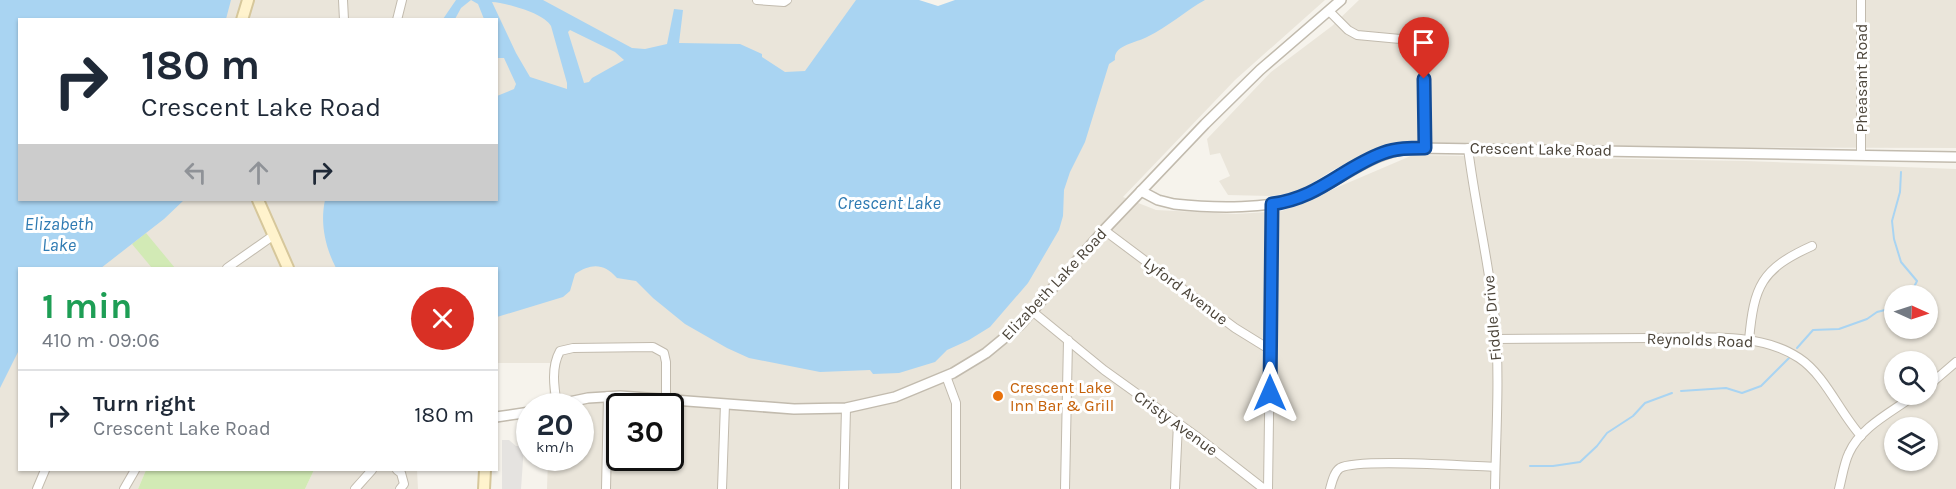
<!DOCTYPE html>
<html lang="en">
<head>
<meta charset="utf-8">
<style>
  body { margin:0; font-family:Karla,sans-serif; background:#f6f6f7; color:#1f2937; height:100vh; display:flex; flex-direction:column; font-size:22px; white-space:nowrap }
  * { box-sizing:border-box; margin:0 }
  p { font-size:20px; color:#747a83 }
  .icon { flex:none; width:33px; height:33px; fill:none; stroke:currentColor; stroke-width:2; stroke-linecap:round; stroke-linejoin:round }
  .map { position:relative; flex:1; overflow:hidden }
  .side { position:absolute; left:18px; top:267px; width:480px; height:204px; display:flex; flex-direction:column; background:#fff; border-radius:0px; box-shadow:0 2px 4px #0004 }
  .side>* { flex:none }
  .top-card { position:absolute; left:18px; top:18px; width:480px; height:183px; border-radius:0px; box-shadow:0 2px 4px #0004; background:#fff; color:#1f2937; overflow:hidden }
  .needle { width:39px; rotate:93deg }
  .controls { position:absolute; left:1884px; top:285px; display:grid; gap:12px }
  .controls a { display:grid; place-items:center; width:54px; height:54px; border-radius:50%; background:#fff; box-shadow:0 2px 4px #0004; font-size:30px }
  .speed { position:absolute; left:516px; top:393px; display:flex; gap:12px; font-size:30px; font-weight:700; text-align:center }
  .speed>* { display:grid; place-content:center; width:78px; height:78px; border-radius:50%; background:#fff; box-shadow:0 2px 4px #0004; line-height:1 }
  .speed small { font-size:15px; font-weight:400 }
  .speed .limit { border:3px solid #111; border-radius:9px; background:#fff; color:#111 }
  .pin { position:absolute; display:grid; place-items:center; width:51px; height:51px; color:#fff; margin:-62px -26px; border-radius:50% 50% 50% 0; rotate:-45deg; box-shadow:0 0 6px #0007 }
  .pin .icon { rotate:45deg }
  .me { position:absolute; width:66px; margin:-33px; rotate:0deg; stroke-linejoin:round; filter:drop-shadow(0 0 4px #0008) }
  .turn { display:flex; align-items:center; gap:21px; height:126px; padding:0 24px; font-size:27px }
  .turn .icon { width:78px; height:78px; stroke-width:2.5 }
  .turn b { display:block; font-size:42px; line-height:51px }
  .lanes { display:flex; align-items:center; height:57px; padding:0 24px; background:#0003; justify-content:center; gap:30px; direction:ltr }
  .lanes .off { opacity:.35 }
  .round { display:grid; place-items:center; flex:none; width:63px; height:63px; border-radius:32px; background:#f6f6f7 }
  .head { display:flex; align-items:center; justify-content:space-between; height:102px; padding:0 24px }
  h1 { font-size:36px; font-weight:700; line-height:45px; color:#1e9e55 }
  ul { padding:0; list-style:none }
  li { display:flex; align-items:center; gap:18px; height:90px; padding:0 24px; border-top:2px solid #e0e1e3 }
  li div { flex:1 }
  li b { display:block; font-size:22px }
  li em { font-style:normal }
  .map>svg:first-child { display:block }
</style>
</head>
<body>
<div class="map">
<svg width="1956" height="489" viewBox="0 0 1956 489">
  <rect width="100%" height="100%" fill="#f6f3ec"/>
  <g fill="#eae5da" fill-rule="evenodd">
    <path d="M 179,0 L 894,0 L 888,112 L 497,140 L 496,20 L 177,20 Z"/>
    <path d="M 1108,0 L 1325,0 L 1235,80 L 1123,197 L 1156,210 L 1236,214 L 1282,211 L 1413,155 L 1746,161 L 1956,169 L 1956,489 L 547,489 L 548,458 L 580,458 L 580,406 L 549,406 L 550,363 L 497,363 L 496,314 L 542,196 ZM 1894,296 L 1928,296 L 1928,328 L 1894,328 ZM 1894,362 L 1928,362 L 1928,394 L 1894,394 ZM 620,406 L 670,406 L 670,458 L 620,458 ZM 1894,428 L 1928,428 L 1928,460 L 1894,460 Z"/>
    <path d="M 1359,0 L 1956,0 L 1956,148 L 1384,146 L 1333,170 L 1298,192 L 1270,196 L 1228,195 L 1219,181 L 1230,176 L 1220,153 L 1210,155 L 1207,139 L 1271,72 L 1332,26 Z"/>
    <path d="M 90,200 L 338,200 L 395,268 L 21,268 Z"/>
    <path d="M 19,270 L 20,470 L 146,470 L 138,489 L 0,489 L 0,289 Z"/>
    <path d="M 314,470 L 417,470 L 418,489 L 305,489 Z"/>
  </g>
  <g fill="#d2eab5">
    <path d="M 146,233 L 175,268 L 152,268 L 132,244 Z"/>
    <path d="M 146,470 L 314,470 L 305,489 L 138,489 Z"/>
  </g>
  <path fill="#e5e3e0" d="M 502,440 L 509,440 L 516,446 L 524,446 L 521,489 L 502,489 Z"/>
  <g fill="#a9d4f2" fill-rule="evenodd">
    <path d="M 0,0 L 231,0 L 226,19 L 20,20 L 20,200 L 184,200 L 164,219 L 101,268 L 20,268 L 19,350 L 0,388 Z"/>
    <path d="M 456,0 L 471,0 L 461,8 L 455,19 L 443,19 Z"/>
    <path d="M 471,0 L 543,0 L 632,48 L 645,49 L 667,44 L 674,9 L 683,10 L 679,43 L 740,44 L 762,54 L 762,57 L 785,72 L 805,71 L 856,0 L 919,0 L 938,6 L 955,0 L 1205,0 C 1185,11 1168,27 1147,37 C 1136,43 1113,45 1115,60 L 1109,64 L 1085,142 L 1070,172 L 1064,190 L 1063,216 L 1059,230 L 1028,283 L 990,327 L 969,340 L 947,350 L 935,362 L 899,373 L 873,374 L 870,370 L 820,372 L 749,358 L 727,348 L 685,324 L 653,298 L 636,281 L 617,278 C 604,263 591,263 575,274 L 570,291 L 563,297 L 497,317 L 496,268 L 336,268 C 325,247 320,223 325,200 L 496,200 L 497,96 L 514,89 L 516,84 L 504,58 L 497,58 L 496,20 L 484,19 L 478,4 ZM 492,2 C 507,3 544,13 551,26 L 567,83 L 567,89 L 530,77 L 516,53 ZM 570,30 L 615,52 L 624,60 L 592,78 L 589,82 L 584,83 L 568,32 Z"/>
  </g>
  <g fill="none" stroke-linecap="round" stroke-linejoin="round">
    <g stroke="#a9d4f2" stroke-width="2">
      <path d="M 1901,172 L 1900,192 L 1892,221 L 1894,239 L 1901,262 L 1917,281 L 1911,293 L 1904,296"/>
      <path d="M 1797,348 L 1813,330 L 1839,329 L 1867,319 L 1877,312 L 1889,309 L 1894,301"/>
      <path d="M 1681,391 L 1726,388 L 1742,393 L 1761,386 L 1789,358"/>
      <path d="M 1530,466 L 1553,466 L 1580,462 L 1597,446 L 1607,433 L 1633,416 L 1645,403 L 1672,393"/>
    </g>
    <defs>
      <g id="minor">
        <path d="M 343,0 L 344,20"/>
        <path d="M 757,0 L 784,2 L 787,0"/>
        <path d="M 1861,0 L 1861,155"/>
        <path d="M 1329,11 L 1348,30 L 1357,35 L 1411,40 L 1418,42 L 1424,50 L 1425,148"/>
        <path d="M 397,20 L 402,0"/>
        <path d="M 1468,148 C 1475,205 1489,262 1495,320 C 1500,375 1496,433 1495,489"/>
        <path d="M 1104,230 L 1235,328 L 1269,349"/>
        <path d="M 227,268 L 274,235"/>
        <path d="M 1032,311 L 1104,370 L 1196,436 L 1264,489"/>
        <path d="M 1496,339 C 1548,339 1600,338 1652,338 C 1698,338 1759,331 1799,358 C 1825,375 1840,413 1861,436"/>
        <path d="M 1749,340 C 1754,286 1761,269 1812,246"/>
        <path d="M 946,376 L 956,403 L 956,489"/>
        <path d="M 1928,386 L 1956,362"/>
        <path d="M 557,405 C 554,387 551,367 560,351 L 573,348 L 653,347 L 664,353 L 666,362 L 666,399"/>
        <path d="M 397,470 L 401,473 L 404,484 L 400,489"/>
        <path d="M 37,489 L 45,470"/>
        <path d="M 124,489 L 135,470"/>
        <path d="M 355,489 L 372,470"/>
        <path d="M 606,489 L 608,396"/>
        <path d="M 722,489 L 725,404"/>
        <path d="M 844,489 L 846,408"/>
        <path d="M 1065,489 L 1068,340"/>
        <path d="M 1175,489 L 1178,423"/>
        <path d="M 1268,489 L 1272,204"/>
        <path d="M 1330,489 C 1332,482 1334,472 1340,468 C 1357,458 1469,466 1495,467"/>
        <path d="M 1839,489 C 1842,478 1844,463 1849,453 C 1861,426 1894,411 1916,394"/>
      </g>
      <g id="tertiary">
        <path d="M 1141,191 L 1158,200 L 1174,204 C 1212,208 1272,210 1307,195 C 1344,179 1373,150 1416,148 L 1956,157"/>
        <path d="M 550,406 L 588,398 L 620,396 L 794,409 L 846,408 L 895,397 L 953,373 L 986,353 L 1020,325 L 1104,230 L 1205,124 L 1260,70 L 1341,0"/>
        <path d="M 496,417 L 530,412"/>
      </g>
      <g id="secondary">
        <path d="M 242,20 L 248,0"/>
        <path d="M 258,200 L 288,268"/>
        <path d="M 484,489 L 485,470"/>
      </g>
    </defs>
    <use href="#minor" stroke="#c2bbae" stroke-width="10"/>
    <use href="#tertiary" stroke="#c2bbae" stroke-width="12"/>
    <use href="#secondary" stroke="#d6c79b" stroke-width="14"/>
    <use href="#minor" stroke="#fff" stroke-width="8"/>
    <use href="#tertiary" stroke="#fff" stroke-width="9"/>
    <use href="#secondary" stroke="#fff3cd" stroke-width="10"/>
  </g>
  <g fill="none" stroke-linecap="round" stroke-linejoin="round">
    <defs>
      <path id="route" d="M 1270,393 L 1272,204 C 1319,198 1342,168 1383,153 C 1396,148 1410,148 1425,148 L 1424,79"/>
    </defs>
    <use href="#route" stroke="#114b97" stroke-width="15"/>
    <use href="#route" stroke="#1a73e8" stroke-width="10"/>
  </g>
  <circle fill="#e8710a" stroke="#fff" stroke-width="2" cx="998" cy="396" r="6"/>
  <g text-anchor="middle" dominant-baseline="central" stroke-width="6" stroke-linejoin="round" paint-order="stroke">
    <g font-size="16" fill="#4b4439" stroke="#fff">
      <text transform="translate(1861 78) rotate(-90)">Pheasant Road</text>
      <text transform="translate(1541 149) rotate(1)">Crescent Lake Road</text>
      <text transform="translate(1054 284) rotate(-47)">Elizabeth Lake Road</text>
      <text transform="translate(1186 291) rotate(37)">Lyford Avenue</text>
      <text transform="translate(1492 318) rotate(-95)">Fiddle Drive</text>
      <text transform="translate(1700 340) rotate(2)">Reynolds Road</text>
      <text transform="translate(1176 423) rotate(36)">Cristy Avenue</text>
    </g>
    <g font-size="16" fill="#c56008" stroke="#fff" text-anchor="start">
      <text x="1010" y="387">Crescent Lake<tspan x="1010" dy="18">Inn Bar &amp; Grill</tspan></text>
    </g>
    <g font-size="18" font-style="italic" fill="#2e7ab2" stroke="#fff">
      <text x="889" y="203">Crescent Lake</text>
      <text x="59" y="224">Elizabeth<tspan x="59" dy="21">Lake</tspan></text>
    </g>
  </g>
</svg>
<div class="controls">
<a><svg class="needle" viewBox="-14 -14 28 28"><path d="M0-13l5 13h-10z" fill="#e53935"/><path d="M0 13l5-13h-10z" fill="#747a83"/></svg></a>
<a><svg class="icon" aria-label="search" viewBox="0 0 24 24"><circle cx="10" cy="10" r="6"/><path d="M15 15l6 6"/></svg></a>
<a><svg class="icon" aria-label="layers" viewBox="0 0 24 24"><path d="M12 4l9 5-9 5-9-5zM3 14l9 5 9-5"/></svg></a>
</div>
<div class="speed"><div>20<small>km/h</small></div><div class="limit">30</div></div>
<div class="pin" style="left:1424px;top:79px;background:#d93025"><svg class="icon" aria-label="arrive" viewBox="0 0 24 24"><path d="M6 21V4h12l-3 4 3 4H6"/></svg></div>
<svg class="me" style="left:1270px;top:393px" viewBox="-20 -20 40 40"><path d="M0-17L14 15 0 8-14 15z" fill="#1a73e8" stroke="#fff" stroke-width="4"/></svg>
<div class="top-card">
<div class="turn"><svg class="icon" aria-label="right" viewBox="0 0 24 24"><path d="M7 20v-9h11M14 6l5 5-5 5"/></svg><div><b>180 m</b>Crescent Lake Road</div></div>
<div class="lanes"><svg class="icon off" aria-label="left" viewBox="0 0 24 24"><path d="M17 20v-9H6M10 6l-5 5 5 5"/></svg><svg class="icon off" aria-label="ahead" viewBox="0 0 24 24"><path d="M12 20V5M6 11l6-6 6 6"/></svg><svg class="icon" aria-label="right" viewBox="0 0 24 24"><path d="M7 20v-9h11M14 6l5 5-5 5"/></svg></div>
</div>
<section class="side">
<div class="head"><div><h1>1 min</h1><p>410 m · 09:06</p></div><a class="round" style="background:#d93025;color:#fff"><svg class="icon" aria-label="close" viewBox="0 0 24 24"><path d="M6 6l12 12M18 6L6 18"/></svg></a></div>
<ul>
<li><svg class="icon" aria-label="right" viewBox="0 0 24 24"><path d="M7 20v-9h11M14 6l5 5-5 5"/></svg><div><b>Turn right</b><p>Crescent Lake Road</p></div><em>180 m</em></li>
</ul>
</section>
</div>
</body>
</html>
